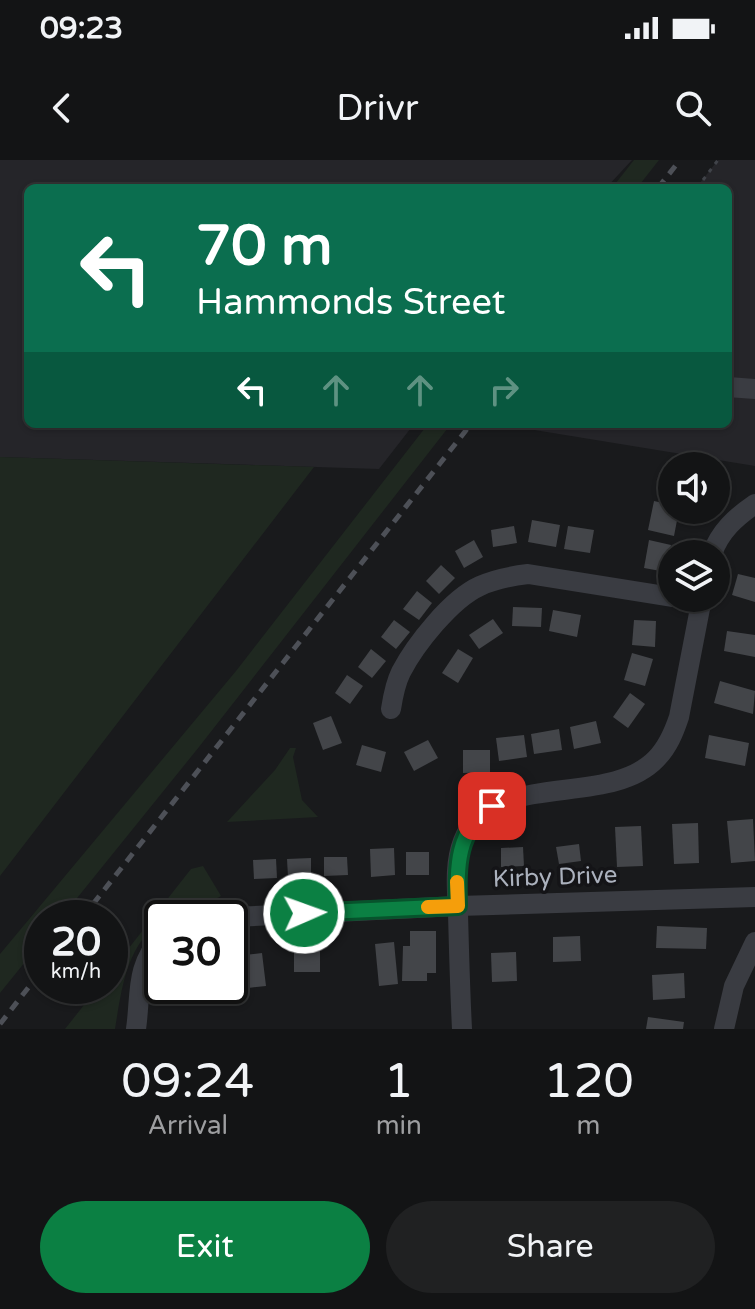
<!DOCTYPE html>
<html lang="en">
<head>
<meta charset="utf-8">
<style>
  body { margin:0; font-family:"Varela Round",sans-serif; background:#202122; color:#f1f3f6; height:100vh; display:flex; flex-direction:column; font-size:30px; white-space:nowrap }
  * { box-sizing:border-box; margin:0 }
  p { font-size:26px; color:#9d9ea0 }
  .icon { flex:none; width:44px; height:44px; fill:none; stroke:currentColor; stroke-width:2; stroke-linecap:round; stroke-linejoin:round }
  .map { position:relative; height:869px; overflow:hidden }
  .sheet { display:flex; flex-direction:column; background:#131415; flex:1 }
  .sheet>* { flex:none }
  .top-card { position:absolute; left:24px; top:24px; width:708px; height:244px; border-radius:12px; box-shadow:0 2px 6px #0004,0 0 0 2px #323334; background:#0b6e4f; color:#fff; overflow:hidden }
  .controls { position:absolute; left:658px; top:292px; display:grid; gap:16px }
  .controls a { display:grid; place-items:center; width:72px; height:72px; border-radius:50%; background:#131415; box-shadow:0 2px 6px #0004,0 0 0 2px #323334; font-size:40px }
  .speed { position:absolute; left:24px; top:740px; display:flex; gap:16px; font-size:40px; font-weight:700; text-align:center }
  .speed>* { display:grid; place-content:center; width:104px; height:104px; border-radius:50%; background:#131415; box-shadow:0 2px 6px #0004,0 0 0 2px #323334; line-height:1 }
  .speed small { font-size:20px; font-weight:400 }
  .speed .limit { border:4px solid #111; border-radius:12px; background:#fff; color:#111 }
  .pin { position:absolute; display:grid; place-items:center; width:68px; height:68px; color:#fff; margin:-34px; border-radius:16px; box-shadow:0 4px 12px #0006 }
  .me { position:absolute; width:88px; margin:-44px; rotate:88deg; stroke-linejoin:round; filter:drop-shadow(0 0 6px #0008) }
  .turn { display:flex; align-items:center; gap:28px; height:168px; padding:0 40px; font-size:36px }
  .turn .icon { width:104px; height:104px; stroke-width:2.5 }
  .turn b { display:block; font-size:56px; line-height:68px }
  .lanes { display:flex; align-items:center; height:76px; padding:0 40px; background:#0003; justify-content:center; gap:40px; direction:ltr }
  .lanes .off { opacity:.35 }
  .eta { display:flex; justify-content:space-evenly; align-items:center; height:136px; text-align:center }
  .eta b { font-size:48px; font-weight:600; line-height:56px }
  .primary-button { display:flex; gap:16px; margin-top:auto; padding:16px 40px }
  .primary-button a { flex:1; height:92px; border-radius:48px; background:#0b8043; color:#fff; font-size:32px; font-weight:600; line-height:92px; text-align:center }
  .primary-button a+a { background:#202122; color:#f1f3f6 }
  .status { display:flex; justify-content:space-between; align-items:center; height:56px; padding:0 40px; background:#131415; direction:ltr }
  .status svg { height:22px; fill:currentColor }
  header { display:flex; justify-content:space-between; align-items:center; height:104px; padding:0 40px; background:#131415; font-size:36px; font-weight:600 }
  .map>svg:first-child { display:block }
</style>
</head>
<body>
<div class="status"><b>09:23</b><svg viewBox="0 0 49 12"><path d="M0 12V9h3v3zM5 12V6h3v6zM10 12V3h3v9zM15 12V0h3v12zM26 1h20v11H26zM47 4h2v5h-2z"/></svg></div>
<header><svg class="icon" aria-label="back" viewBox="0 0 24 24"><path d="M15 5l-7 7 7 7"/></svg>Drivr<svg class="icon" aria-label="search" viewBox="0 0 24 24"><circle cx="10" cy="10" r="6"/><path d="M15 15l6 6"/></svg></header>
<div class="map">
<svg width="755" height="869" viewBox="0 0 755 869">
  <rect width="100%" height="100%" fill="#191a1c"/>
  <g fill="#252529">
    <path d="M 0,0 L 632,0 L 606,28 L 28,28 L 28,264 L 414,264 L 379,309 L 0,297 Z"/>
    <path d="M 718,0 L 755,0 L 755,306 L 510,266 L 512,264 L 728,264 L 728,28 L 696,28 Z"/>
  </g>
  <g fill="#1f2820">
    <path d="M 634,0 L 659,0 L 637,28 L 612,28 Z"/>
    <path d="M 428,264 L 451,264 L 199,587 L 61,758 L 42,758 L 42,781 L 0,833 L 0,794 L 236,511 Z"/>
    <path d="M 0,297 L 314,307 L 0,716 Z"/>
    <path d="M 290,588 L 296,588 L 293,597 L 302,640 L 318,657 L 227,662 L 275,610 Z"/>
    <path d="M 203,706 L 221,736 C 206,746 190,745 174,753 C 128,777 123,820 115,869 L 65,869 L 99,826 L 110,826 L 110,812 L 191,709 Z"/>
  </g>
  <g fill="#434549">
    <path d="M 654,341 L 672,345 L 672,350 L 679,350 L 674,376 L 648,370 Z"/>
    <path d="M 532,360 L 560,365 L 556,387 L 528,382 Z"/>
    <path d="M 514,366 L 517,383 L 493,387 L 491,370 Z"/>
    <path d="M 568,366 L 594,370 L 590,393 L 564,389 Z"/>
    <path d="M 474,380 L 483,397 L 464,408 L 455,391 Z"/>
    <path d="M 649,380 L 671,385 L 666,412 L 644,408 Z"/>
    <path d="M 441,405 L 455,418 L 439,434 L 426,421 Z"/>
    <path d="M 738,414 L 755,418 L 755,442 L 732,435 Z"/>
    <path d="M 417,431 L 432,443 L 419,460 L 403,449 Z"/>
    <path d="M 513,447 L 542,448 L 541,467 L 512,466 Z"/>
    <path d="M 553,450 L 581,455 L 577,477 L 549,471 Z"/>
    <path d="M 493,459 L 503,473 L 479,489 L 469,475 Z"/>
    <path d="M 394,460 L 410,472 L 396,489 L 381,477 Z"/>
    <path d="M 634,460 L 656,461 L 655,487 L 632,485 Z"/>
    <path d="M 727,471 L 755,475 L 755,497 L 724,491 Z"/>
    <path d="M 371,489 L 386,501 L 372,518 L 358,507 Z"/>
    <path d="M 458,489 L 473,498 L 458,523 L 442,513 Z"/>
    <path d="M 632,493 L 653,499 L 645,526 L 624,520 Z"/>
    <path d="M 347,515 L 363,526 L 350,544 L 335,533 Z"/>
    <path d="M 720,521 L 755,531 L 753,554 L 714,543 Z"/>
    <path d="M 630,533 L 645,544 L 628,568 L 613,557 Z"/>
    <path d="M 331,556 L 342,583 L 323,590 L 313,563 Z"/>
    <path d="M 596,561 L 601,583 L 574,589 L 570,567 Z"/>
    <path d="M 559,569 L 562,590 L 534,594 L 531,574 Z"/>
    <path d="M 524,575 L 527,597 L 499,601 L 496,578 Z"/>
    <path d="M 709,575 L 749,583 L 745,606 L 705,598 Z"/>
    <path d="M 428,580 L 438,598 L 414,611 L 404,592 Z"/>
    <path d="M 362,585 L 386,592 L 381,612 L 356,605 Z"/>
    <path d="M 463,590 L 490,590 L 490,612 L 463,613 Z"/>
    <path d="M 753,659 L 755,701 L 731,703 L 727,661 Z"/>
    <path d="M 698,663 L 699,703 L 674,704 L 672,664 Z"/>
    <path d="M 641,666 L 643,706 L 617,707 L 615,667 Z"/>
    <path d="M 579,684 L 581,701 L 559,704 L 556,687 Z"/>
    <path d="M 523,687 L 524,706 L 501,707 L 501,688 Z"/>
    <path d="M 394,688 L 395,715 L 371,717 L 370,689 Z"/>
    <rect x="406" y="692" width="23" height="23"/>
    <path d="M 324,697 L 347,697 L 348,715 L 324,716 Z"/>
    <path d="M 311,698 L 311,717 L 288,717 L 287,699 Z"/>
    <path d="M 276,699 L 277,718 L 254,719 L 253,700 Z"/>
    <path d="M 657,766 L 707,768 L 706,789 L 656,788 Z"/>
    <path d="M 410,771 L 436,771 L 436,813 L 427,813 L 427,821 L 402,821 L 403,786 L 410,786 Z"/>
    <path d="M 580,776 L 581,801 L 553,802 L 553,777 Z"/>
    <path d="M 394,782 L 398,824 L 379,826 L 375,784 Z"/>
    <rect x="294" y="785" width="26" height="27"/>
    <path d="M 516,792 L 517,821 L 492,822 L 491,793 Z"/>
    <path d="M 262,793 L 266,826 L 248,828 L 247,815 L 241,815 L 239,799 L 245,799 L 244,795 Z"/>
    <path d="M 684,813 L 685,838 L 653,840 L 652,815 Z"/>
    <path d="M 177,826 L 204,826 L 211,831 L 201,844 Z"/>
    <path d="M 648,857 L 684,862 L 683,869 L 646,869 Z"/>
  </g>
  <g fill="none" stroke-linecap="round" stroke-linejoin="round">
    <path stroke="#404349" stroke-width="3" stroke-dasharray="4 6" stroke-linecap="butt" d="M 697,28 L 718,0"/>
    <g stroke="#3a3c42" stroke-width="20">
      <path d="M 728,227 L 755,229"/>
      <path d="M 712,394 C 720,371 736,357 755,344"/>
      <path d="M 391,549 C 393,536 395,524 401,512 C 415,485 451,439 480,426 C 495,419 512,416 528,414 L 672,437"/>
      <path d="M 213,758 L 458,746 L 755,737"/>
      <path d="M 136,869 C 141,835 135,805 162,778"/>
      <path d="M 462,869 C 460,830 459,792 458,753 C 457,730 454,704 463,681 C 491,608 608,649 656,599 C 668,587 674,572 679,557 L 702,438"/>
      <path d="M 724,869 L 734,826 L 755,782"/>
    </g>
    <g stroke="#4d5057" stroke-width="5" stroke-dasharray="10 8" stroke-linecap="butt">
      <path d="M 658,28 L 680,0"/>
      <path d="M 82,758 L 471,264"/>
      <path d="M 0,864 L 42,810"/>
    </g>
  </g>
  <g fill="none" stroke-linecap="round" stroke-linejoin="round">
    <defs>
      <path id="route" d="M 304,753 L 458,746 C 457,706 456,671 492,646"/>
    </defs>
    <use href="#route" stroke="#07532c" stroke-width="20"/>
    <use href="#route" stroke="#0b8043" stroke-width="14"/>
    <path stroke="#f59e0b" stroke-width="14" d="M 428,747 L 458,746 L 457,722"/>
  </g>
  <g text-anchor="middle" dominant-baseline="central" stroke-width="7" stroke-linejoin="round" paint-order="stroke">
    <g font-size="24" fill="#abb1bd" stroke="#141417">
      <text transform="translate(555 717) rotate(-2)">Kirby Drive</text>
    </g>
  </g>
</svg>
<div class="controls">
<a><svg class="icon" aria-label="sound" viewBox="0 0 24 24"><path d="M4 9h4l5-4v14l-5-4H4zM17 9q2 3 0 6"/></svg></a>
<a><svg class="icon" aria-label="layers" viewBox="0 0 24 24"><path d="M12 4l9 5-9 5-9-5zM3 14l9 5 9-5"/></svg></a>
</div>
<div class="speed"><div>20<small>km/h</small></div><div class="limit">30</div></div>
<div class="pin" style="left:492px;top:646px;background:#d93025"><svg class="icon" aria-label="arrive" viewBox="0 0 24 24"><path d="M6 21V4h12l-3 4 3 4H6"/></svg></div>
<svg class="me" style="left:304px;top:753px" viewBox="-20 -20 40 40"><circle r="17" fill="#0b8043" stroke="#fff" stroke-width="3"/><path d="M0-11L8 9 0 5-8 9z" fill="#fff"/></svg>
<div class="top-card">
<div class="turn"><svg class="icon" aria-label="left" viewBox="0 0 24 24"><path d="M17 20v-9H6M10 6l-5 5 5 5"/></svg><div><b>70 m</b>Hammonds Street</div></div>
<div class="lanes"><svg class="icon" aria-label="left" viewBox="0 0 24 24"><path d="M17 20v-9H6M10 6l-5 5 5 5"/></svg><svg class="icon off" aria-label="ahead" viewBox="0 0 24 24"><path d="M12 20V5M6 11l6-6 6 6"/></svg><svg class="icon off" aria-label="ahead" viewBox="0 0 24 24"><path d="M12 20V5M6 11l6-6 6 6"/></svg><svg class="icon off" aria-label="right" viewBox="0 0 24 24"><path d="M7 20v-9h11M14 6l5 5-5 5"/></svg></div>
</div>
</div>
<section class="sheet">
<div class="eta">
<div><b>09:24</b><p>Arrival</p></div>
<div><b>1</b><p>min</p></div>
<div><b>120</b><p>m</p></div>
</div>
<div class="primary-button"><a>Exit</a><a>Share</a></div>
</section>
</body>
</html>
